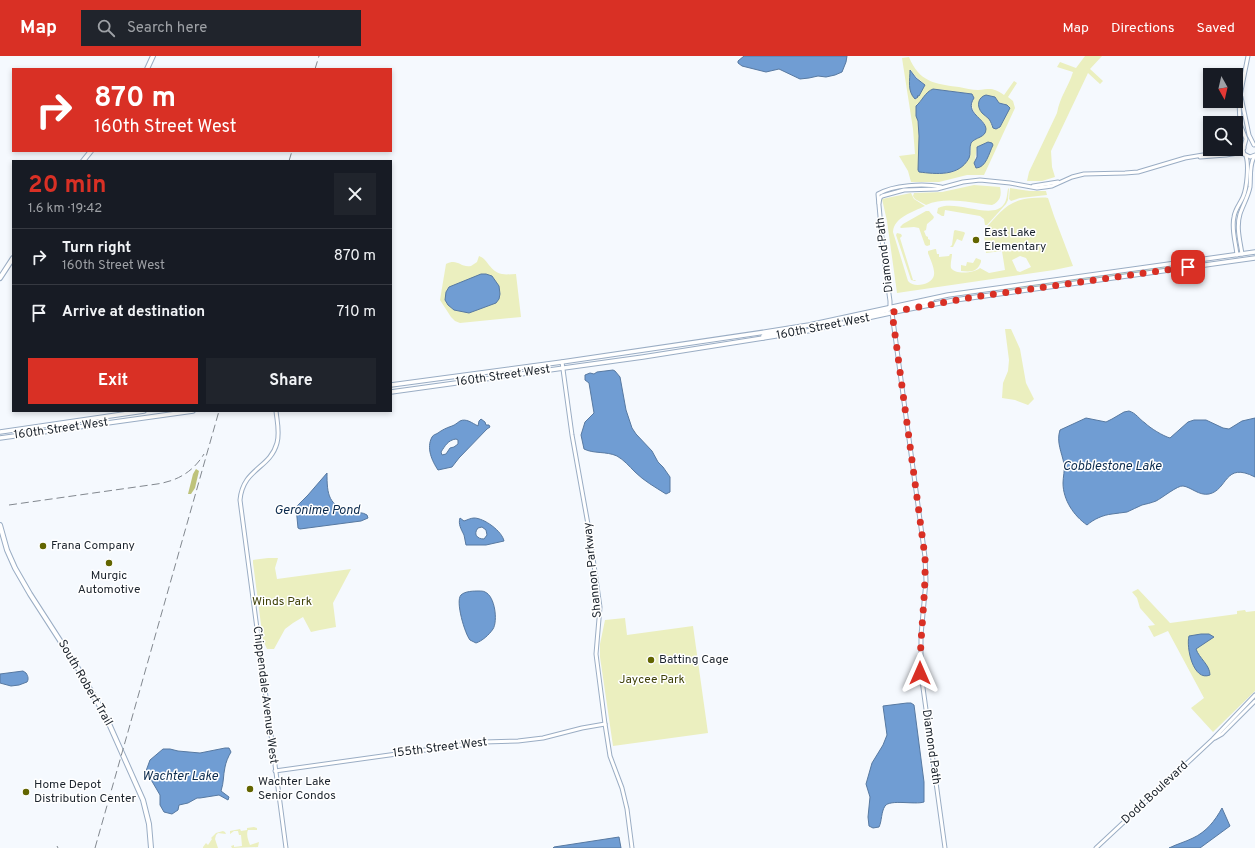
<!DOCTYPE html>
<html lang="en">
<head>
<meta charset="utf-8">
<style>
  body { margin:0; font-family:Overpass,sans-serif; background:#20242c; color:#f1f3f6; height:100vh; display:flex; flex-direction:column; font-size:15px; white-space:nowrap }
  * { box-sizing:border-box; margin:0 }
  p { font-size:13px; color:#9ea1a6 }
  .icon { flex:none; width:22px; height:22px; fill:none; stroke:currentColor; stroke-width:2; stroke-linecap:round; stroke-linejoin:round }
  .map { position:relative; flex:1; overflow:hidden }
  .side { position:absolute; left:12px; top:104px; width:380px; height:252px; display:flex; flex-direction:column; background:#171b24; border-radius:0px; box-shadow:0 2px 6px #0003 }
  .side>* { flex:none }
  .hud { position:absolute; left:12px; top:12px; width:380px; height:84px; border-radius:0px; box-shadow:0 2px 6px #0003; background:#d93025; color:#fff; overflow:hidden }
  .needle { width:26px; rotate:172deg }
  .controls { position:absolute; left:1203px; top:12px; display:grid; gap:8px }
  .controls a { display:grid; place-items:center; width:40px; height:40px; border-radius:0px; background:#171b24; box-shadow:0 2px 6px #0003; font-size:20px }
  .pin { position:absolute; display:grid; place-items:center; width:34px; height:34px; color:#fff; margin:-17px; border-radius:8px; box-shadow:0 2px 6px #0006 }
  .me { position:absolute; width:44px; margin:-22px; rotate:0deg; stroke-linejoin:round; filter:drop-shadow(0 0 3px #0008) }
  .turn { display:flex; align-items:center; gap:14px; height:84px; padding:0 16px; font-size:18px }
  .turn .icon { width:52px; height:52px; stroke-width:2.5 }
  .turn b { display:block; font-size:28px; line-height:34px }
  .round { display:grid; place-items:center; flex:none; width:42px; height:42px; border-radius:0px; background:#20242c }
  .overview { display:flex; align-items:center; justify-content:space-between; height:68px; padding:0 16px }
  h1 { font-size:24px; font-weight:700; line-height:30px; color:#d93025 }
  .button { display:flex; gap:8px; margin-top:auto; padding:8px 16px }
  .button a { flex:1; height:46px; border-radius:0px; background:#d93025; color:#fff; font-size:16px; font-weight:700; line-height:46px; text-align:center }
  .button a+a { background:#20242c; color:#f1f3f6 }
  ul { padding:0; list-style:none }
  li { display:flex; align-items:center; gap:12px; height:56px; padding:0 16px; border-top:1px solid #363941 }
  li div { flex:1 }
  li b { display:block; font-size:15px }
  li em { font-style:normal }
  header { display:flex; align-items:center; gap:24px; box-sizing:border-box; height:56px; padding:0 20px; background:#d93025; color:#fff }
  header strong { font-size:19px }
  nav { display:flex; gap:22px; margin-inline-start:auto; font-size:14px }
  .search { width:280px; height:36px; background:#20242c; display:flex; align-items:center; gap:10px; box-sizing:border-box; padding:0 14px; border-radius:0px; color:#9ea1a6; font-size:15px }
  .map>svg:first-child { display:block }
</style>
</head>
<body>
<header>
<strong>Map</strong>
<div class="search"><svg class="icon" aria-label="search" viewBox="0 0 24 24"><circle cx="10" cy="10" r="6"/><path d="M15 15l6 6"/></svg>Search here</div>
<nav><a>Map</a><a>Directions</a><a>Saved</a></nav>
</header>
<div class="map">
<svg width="1255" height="792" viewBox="0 0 1255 792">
  <rect width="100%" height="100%" fill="#f5f9fe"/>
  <g fill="#ebefbf" fill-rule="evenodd">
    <path d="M 1085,0 L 1102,0 L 1090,13 L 1103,25 L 1100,28 L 1088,17 L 1051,95 L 1052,111 L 1055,121 L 1042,125 L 1027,125 L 1029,116 L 1057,57 C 1060,40 1068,32 1073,16 L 1057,11 L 1060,6 L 1076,12 Z"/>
    <path d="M 909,1 C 919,26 935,28 959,31 C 965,32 972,34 978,34 C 991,33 992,31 1004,39 L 1014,25 L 1017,27 L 1008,41 L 1013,45 L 1015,52 L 984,119 L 967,119 L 939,126 L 911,126 L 908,115 L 899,100 L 915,98 L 913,73 L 902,2 ZM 911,14 C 914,21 922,24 925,30 L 917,41 L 910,23 ZM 937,33 L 972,38 L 974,42 C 968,54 978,60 985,68 L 978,82 L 975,83 L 971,87 L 970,100 L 957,114 L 953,116 L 939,118 L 919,116 L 919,80 L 916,49 C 926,43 924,35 937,33 ZM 996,42 L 999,47 L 1005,48 L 1000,72 L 996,73 L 992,71 L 990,64 L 981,56 ZM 988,86 L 978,112 L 974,110 L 977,91 Z"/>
    <path d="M 974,129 L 1000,131 C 1002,139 1000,146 992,149 C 970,147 946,140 926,149 L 915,143 L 913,140 L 914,137 L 942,136 Z"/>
    <path d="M 1010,132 L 1030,135 L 1046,135 L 1047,139 L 1020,142 L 1011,145 L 1009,143 Z"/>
    <path d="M 1008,133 L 1009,132 L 1008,144 L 1006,148 L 987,169 L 985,169 L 984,163 L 980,160 L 945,154 L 944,160 L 942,160 L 937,157 L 938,152 C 956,143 993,165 1004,148 C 1007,144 1007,138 1008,133 Z"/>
    <path d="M 911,137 L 914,143 L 925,150 C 913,156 894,161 893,176 L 908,225 C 914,233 933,228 934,219 C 935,212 930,203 928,197 L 928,195 L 935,193 L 936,193 L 937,198 L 939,198 L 939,201 L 949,200 L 950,198 L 952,198 C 952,202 950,208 951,212 C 955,219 975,217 980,212 L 989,217 L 1005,214 L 1002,195 L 986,197 L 984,179 L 990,178 L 990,174 L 984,174 C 1000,157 1007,144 1032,142 C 1037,142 1043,141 1048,142 L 1054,160 L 1073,210 L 1054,214 L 897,237 L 887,165 L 882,143 ZM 1020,200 L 1026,202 L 1031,211 L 1020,216 L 1017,215 L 1012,204 Z"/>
    <path d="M 926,155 L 929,155 L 934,161 L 933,163 L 927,168 L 926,174 L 924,175 L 926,180 L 928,181 L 928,183 L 930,184 L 930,189 L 927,190 L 925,189 L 919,172 L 914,171 L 901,172 L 900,171 L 903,168 Z"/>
    <path d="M 955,174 L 964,176 L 965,177 L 962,185 L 957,183 L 953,191 L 950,191 L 952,189 L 954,175 Z"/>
    <path d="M 897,177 L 901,178 L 902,180 L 900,182 L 913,224 L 916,224 L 915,225 L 911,224 L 896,179 Z"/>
    <path d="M 479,200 C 488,203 490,216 502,218 C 507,219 511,218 516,218 L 521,261 L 460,267 L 455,265 L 451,261 L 440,244 L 446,208 C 458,202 460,212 471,210 L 477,206 Z"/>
    <path d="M 976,202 L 981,204 L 981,206 C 977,216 972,216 961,215 L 961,209 L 966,210 L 967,206 L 973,207 Z"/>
    <path d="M 1175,209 L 1176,211 L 1007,235 L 1007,232 Z"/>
    <path d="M 1005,273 L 1011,273 L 1020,293 L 1026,327 L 1034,343 L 1028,349 L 1015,344 L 1002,342 L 1003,327 L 1008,315 L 1009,304 Z"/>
    <path d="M 268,502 L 278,502 L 275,512 L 277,523 L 351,513 L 333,547 L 336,571 L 320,574 L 311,576 L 303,561 L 293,567 L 285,573 L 274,593 L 267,593 L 263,584 L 253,507 L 253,504 Z"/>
    <path d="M 1138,533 L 1170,567 L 1237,558 L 1237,555 L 1245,554 L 1246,556 L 1255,555 L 1255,635 L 1213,676 L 1191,652 L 1204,642 L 1168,575 L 1154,581 L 1148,570 L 1155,569 L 1140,552 L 1137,542 L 1132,536 Z"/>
    <path d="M 625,562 L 627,579 L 693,570 L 708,677 L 613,690 L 600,601 L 600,588 L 605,564 Z"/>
    <path d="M 254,771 L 257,772 L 257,774 L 248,774 C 246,778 248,784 250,789 L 259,786 L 258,791 L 232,792 L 231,790 L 234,789 L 234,791 L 242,790 L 241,779 L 239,779 L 238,775 L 234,775 L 230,778 L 230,775 L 240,773 L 241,775 L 247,774 L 247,772 Z"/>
    <path d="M 223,775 L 225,776 L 226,778 L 218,777 L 216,779 L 215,783 L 218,792 L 203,792 L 203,791 L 206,787 L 208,789 L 212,783 L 211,782 L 216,777 Z"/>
  </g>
  <path fill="#bec37b" d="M 196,413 L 199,415 L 195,432 L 191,438 L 188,438 L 193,418 Z"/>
  <g fill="#709dd3" stroke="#5779a1" fill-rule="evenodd">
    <path d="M 744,0 L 847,0 L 846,6 L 842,16 L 835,19 L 826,21 L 818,20 L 809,22 L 800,23 L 779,13 L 766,16 L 742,10 L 738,7 L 738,5 Z"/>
    <path d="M 910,14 L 916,22 L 925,29 L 919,40 L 917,40 L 918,41 L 915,43 C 907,35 910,24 910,14 Z"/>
    <path d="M 933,33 L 972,38 L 974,42 C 964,57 985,62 986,73 C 986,82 975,81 971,87 C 969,92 971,98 969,102 C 959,121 936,118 919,116 L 918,114 L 919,80 L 918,65 L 916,60 L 916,50 C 922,45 925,36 933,33 Z"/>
    <path d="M 986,39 L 995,41 L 999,47 L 1007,49 L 1010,52 L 1000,71 L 996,73 L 993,72 C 992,69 991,66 989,63 C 987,61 984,59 982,57 C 976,50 978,41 986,39 Z"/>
    <path d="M 988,86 L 992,87 L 993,89 C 989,97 986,112 976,112 L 974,107 L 977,101 L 977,91 Z"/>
    <path d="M 481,218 L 486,218 L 492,220 L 499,230 L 500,238 L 499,243 L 496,247 L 469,257 L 454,254 L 448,249 L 445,244 L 446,236 L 449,231 Z"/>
    <path d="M 613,314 L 615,315 L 620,321 L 626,354 L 632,372 L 636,378 L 652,395 L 658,406 L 663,411 L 670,421 L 670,436 L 666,438 C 655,431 644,425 635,416 C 629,410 624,404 617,400 C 606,395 594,398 584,393 L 581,379 L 585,366 L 594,357 L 589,327 L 585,324 L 585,319 L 590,317 L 594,318 L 597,316 Z"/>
    <path d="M 1129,355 C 1136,357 1139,363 1145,367 C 1150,372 1163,380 1170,382 L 1188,366 L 1194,364 L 1206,364 L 1223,372 L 1229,373 L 1242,365 L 1255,362 L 1255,421 C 1224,405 1228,434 1209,438 C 1199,440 1191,431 1183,430 C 1178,429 1162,442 1156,445 C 1151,447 1146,448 1142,449 C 1137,451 1132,454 1127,456 C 1122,457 1117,457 1112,458 C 1103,459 1094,463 1087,469 C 1074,460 1063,444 1063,427 C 1063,421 1065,414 1064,408 C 1062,397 1056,386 1060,374 L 1086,362 L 1106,366 L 1112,363 L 1124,356 Z"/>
    <path d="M 481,363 L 485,366 L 486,369 L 489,369 L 490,371 L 487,373 L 459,402 L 452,411 L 438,414 C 432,405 426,392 432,381 C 434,378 435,379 438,377 C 442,374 446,372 452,370 C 455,369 457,367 460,365 C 466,362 472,367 478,370 L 479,365 ZM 456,383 L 458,384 L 458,388 L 454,391 L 450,392 L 446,398 L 442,399 L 441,396 C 445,390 448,384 456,383 Z"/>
    <path d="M 327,417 C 327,438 328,451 352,455 C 357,457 363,456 367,459 L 368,462 L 361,465 L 300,473 L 298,472 L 296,451 L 308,439 Z"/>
    <path d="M 460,462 L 464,465 C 467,464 471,462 474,462 C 484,462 502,475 504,485 L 486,489 L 466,489 C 465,486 465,482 464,479 C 461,473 458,468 460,462 ZM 482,471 L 486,474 L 487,479 L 484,483 C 477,483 473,478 478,472 Z"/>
    <path d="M 479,535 C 480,535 484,535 485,536 C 495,540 498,565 493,573 C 489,579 482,585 476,587 C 474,586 472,585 470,584 C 465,578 455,545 461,539 C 465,535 474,535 479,535 Z"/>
    <path d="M 1201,578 L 1209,578 L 1214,581 L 1196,593 C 1199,602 1210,609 1210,619 C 1193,626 1186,591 1189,580 Z"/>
    <path d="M 23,615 L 26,617 C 28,620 29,623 27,626 L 19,629 L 11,630 L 0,627 L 0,618 Z"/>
    <path d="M 907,647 L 911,647 L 914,649 L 924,726 L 924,746 C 915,749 890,743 885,750 C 881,756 882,765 879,771 L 873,772 L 869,770 L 868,761 L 870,741 L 866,728 L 872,707 L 883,689 L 887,679 L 883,650 Z"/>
    <path d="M 225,692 L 229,692 L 231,696 C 228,701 226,706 225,711 C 223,720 224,726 221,735 L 229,741 L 228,744 L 219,739 L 200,742 L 197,742 L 188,747 L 179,749 L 178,754 L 172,758 L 164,756 L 160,749 L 160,739 L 146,715 L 150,704 L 163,693 L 170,693 L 178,695 L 200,697 Z"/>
    <path d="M 1222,752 L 1230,770 L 1200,792 L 1169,792 C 1177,788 1185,786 1193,782 C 1206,776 1215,765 1222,752 Z"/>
    <path d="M 619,781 L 621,792 L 553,792 L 554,791 Z"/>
  </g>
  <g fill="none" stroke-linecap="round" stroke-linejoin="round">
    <defs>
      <g id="tertiary">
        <path d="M 1248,0 L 1239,45 L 1240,68 L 1246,83 L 1243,94 L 1244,98 L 1250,101 L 1255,99"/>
        <path d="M 1241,41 L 1249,79 L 1254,89"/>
        <path d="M 1200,101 L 1226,99 L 1238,97 L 1244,98"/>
        <path d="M 1033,130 L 1058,126"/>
        <path d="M 879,147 L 880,142 L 882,140 L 904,134 L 937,133 L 963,126 L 980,124 L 1010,127 L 1037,132 L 1045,131 L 1052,130 L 1072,121 L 1084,118 L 1125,117 L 1138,116 L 1185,102 L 1239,93 L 1244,92"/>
        <path d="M 1242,198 C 1240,185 1236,171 1240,158 C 1243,149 1248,141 1250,131 C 1251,121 1249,110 1254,101"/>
        <path d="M 1237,199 C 1236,187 1231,173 1234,161 C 1235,153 1240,148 1243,141 C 1247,132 1249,109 1246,100"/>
        <path d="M 890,251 L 890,245 L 883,194 L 878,138 C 893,129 924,127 941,131"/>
        <path d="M 892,257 L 925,501 L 926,525 L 921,579 L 921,617 L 945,792"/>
        <path d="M 562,306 L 572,379 L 589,474 L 600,551 L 596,598 L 605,668 L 610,700 L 622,732 L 627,753 L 632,792"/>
        <path d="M 276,355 C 277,365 280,376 277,387 C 270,413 243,412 240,444 L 286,792"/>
        <path d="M 1215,682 L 1222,678 L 1255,645"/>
        <path d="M 275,715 L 461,689 L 484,686 L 518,685 L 543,682 L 582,672 L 605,668"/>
        <path d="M 1096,792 L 1213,683 L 1255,639"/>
      </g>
      <g id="secondary">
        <path d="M 892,257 L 893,254 L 896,253 L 927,246 L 932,244"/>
        <path d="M 854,263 L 888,254 L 890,251"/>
        <path d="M 763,282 L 763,280 L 764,279 L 794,274"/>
        <path d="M 391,329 L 562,306 L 765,276 L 809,269 L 948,239 L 1255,196"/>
        <path d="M 391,336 L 643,301 L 763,282 L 807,275 L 904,254 L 955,244 L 1255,202"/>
        <path d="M 0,376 L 144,355"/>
        <path d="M 0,382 L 193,355"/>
      </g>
      <g id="primary">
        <path d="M 147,13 L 153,0"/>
        <path d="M 83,105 L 91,95"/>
        <path d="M 0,222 L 13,202"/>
        <path d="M 0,469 L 7,494 L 15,512 L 30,538 L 79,614 L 106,661 L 143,744 L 149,768 L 151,792"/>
      </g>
    </defs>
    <use href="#tertiary" stroke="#9aadc4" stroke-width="5"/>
    <use href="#secondary" stroke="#9aadc4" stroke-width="5.5"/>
    <use href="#primary" stroke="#9aadc4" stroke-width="6"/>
    <use href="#tertiary" stroke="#fff" stroke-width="3"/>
    <use href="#secondary" stroke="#fff" stroke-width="3.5"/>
    <use href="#primary" stroke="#fff" stroke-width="4"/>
    <g stroke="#82888f" stroke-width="1" stroke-dasharray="8 4" stroke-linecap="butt">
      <path d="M 315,13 L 319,0"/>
      <path d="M 289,105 L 292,95"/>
      <path d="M 9,449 L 157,428 C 177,425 193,416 204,398"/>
      <path d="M 57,790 L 58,792"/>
      <path d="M 95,792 L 219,355"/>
    </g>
  </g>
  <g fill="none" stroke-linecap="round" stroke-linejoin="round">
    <path stroke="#d93025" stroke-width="7" stroke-dasharray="0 12.6" d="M 920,617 C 920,578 926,540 925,501 L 892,256 L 974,241 L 1188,211"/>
  </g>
  <g fill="#626500" stroke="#fff" stroke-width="1.5">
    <circle cx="976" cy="184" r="4"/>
    <circle cx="43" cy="490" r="4"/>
    <circle cx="109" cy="507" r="4"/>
    <circle cx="651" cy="604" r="4"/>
    <circle cx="250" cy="733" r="4"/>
    <circle cx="26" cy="736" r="4"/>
  </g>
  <g text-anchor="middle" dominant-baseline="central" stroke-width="3" stroke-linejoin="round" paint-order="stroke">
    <g font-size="12" fill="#1c242d" stroke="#fff" text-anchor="start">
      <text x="984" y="177">East Lake<tspan x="984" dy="14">Elementary</tspan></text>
      <text x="51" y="490">Frana Company</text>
      <text x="109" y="520" text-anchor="middle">Murgic<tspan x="109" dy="14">Automotive</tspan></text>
      <text x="659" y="604">Batting Cage</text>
      <text x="258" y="726">Wachter Lake<tspan x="258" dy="14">Senior Condos</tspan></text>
      <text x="34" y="729">Home Depot<tspan x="34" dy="14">Distribution Center</tspan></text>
    </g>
    <g font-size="12" fill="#1c242d" stroke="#fff">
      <text transform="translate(885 199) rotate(-97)">Diamond Path</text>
      <text transform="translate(823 271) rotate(-11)">160th Street West</text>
      <text transform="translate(503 320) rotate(-8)">160th Street West</text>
      <text transform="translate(61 373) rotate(-8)">160th Street West</text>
      <text transform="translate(593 514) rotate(-96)">Shannon Parkway</text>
      <text transform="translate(85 627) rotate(60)">South Robert Trail</text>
      <text transform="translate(265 639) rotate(83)">Chippendale Avenue West</text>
      <text transform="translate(931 691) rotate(82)">Diamond Path</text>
      <text transform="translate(440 692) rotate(-7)">155th Street West</text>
      <text transform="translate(1155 737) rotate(-43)">Dodd Boulevard</text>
    </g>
    <g font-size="12" fill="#404209" stroke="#fff">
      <text x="282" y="546">Winds Park</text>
      <text x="652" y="624">Jaycee Park</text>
    </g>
    <g font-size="13" font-style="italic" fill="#0b2b4e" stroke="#fff">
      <text x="1112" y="411">Cobblestone Lake</text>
      <text x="317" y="455">Geronime Pond</text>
      <text x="180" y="721">Wachter Lake</text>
    </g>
  </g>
</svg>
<div class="controls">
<a><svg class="needle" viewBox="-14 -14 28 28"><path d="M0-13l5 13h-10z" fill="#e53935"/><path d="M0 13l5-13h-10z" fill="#9ea1a6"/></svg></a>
<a><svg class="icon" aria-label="search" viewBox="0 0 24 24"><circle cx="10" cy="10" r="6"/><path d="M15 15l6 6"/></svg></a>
</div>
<div class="pin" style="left:1188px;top:211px;background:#d93025"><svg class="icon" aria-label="arrive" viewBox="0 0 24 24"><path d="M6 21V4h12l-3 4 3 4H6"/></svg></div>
<svg class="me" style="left:920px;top:617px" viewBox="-20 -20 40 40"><path d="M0-17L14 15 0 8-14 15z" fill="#d93025" stroke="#fff" stroke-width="4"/></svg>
<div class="hud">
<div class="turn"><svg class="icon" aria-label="right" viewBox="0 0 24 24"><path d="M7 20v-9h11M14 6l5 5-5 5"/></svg><div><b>870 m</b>160th Street West</div></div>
</div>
<section class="side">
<div class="overview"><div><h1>20 min</h1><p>1.6 km · 19:42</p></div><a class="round"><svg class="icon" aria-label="close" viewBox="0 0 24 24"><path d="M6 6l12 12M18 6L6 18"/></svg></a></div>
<ul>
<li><svg class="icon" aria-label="right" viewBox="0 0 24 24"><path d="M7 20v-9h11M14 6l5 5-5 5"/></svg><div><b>Turn right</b><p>160th Street West</p></div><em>870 m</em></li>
<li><svg class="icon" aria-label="arrive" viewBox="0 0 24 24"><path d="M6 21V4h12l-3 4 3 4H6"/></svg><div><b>Arrive at destination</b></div><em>710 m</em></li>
</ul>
<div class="button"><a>Exit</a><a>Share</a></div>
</section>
</div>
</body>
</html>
